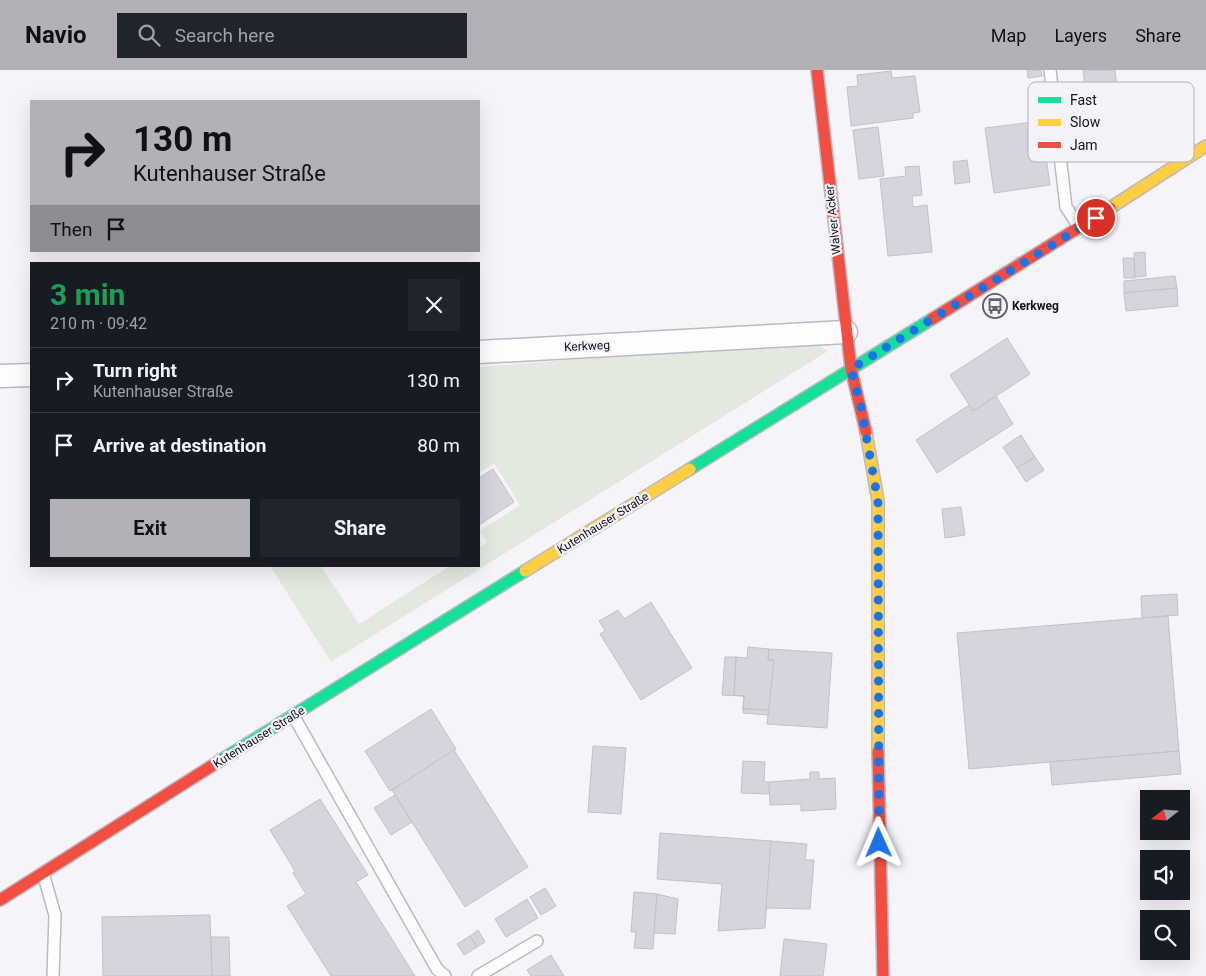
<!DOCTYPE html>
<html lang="en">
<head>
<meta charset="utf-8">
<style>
  body { margin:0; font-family:Roboto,sans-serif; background:#20242c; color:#f1f3f6; height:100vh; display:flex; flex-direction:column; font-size:19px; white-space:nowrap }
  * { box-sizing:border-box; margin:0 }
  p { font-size:16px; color:#9ea1a6 }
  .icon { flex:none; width:28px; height:28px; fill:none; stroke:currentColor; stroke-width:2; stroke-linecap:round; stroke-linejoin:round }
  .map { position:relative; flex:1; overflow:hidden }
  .details { position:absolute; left:30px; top:192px; width:450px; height:305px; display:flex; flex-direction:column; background:#171b24; border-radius:0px; box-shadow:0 5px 20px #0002 }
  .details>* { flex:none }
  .hud { position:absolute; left:30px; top:30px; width:450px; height:152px; border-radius:0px; box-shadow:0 5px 20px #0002; background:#b2b1b7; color:#111; overflow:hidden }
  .needle { width:32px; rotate:253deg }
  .fabs { position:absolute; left:1140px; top:720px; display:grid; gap:10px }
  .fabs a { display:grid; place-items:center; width:50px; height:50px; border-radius:0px; background:#171b24; box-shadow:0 5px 20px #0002; font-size:25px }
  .pin { position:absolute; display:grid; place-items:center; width:42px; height:42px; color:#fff; margin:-21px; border:2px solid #fff; border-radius:50%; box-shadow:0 1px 5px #0007 }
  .me { position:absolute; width:55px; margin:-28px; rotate:359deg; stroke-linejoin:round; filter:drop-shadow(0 0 4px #0008) }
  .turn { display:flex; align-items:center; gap:18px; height:105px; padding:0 20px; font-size:22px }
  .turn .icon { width:65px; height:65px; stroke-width:2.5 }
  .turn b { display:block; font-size:35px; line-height:42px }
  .then { display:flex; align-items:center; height:48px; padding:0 20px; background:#0003; gap:10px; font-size:19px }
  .round { display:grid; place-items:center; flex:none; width:52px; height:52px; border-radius:0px; background:#20242c }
  .overview { display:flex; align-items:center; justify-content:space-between; height:85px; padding:0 20px }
  h1 { font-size:30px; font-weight:700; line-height:38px; color:#1e9e55 }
  .button { display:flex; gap:10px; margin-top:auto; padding:10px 20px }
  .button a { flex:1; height:58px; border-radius:0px; background:#b2b1b7; color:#111; font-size:20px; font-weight:700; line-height:58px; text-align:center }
  .button a+a { background:#20242c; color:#f1f3f6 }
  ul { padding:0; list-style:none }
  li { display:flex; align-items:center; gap:15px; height:65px; padding:0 20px; border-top:1px solid #363941 }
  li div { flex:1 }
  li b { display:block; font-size:19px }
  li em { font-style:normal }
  header { display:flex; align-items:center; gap:30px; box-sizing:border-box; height:70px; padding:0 25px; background:#b2b1b7; color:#111 }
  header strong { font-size:24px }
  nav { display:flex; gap:28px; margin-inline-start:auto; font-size:18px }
  .search { width:350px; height:45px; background:#20242c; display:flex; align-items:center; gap:12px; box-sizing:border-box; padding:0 18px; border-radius:0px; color:#9ea1a6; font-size:19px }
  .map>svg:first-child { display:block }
</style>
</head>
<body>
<header>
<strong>Navio</strong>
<div class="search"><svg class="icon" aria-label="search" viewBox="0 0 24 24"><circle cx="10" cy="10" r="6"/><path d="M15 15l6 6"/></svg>Search here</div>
<nav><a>Map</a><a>Layers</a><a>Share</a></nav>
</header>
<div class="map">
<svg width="1206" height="906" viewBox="0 0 1206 906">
  <rect width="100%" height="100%" fill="#f6f4f9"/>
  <path fill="#e2e9df" d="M 811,271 L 828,281 L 331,592 L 270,496 L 321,496 L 359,554 L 450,496 L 479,496 L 479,478 L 487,472 L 480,461 L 520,435 L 494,393 L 479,403 L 479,297 Z"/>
  <g fill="#d6d4dc" stroke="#c3c0c9">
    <path d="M 1027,0 L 1041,0 L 1042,6 L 1028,8 Z"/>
    <path d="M 1083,0 L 1115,0 L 1121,51 L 1089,54 Z"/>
    <path d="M 891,1 L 892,8 L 915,6 L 920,42 L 913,43 L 913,48 L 851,56 L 847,17 L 858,16 L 857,5 Z"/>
    <path d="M 1041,51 L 1050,115 L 994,123 L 985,58 Z"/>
    <path d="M 878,57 L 884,106 L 859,109 L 853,60 Z"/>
    <path d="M 967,90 L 970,112 L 955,114 L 953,92 Z"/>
    <path d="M 919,96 L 922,125 L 912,126 L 913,137 L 927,135 L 932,182 L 888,186 L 880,109 L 906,106 L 905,97 Z"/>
    <path d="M 1145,182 L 1146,206 L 1135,207 L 1134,183 Z"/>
    <path d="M 1123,188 L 1134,188 L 1135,208 L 1124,208 Z"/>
    <path d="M 1175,206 L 1177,218 L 1124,223 L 1124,211 Z"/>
    <path d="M 1177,218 L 1178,236 L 1126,241 L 1124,223 Z"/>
    <path d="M 1007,268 L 1030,304 L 973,341 L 950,305 Z"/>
    <path d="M 996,326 L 1013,354 L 937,403 L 916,370 L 969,335 L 973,341 Z"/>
    <path d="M 1021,365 L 1035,387 L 1017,398 L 1003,377 Z"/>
    <path d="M 1035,387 L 1044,400 L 1026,412 L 1017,398 Z"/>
    <path d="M 493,399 L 514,432 L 479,455 L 479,408 Z"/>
    <path d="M 961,437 L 965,465 L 945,468 L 942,439 Z"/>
    <path d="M 1177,524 L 1178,545 L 1142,548 L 1141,526 Z"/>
    <path d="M 651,532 L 692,598 L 641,630 L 600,564 L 605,561 L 599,551 L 618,540 L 624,549 Z"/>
    <path d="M 1168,546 L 1179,681 L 969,699 L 957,563 Z"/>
    <path d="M 748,577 L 769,579 L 768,590 L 774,590 L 770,640 L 743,639 L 744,626 L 734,625 L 736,587 L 747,588 Z"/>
    <path d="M 769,579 L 832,583 L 827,658 L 767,654 L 774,590 L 768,590 Z"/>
    <path d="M 725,587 L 736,587 L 734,625 L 744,626 L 743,639 L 770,640 L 768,645 L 743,643 L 744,626 L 722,625 Z"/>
    <path d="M 431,639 L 456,679 L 390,721 L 365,681 Z"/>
    <path d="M 593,676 L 626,678 L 621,744 L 588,742 Z"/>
    <path d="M 454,680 L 528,797 L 465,837 L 392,720 Z"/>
    <path d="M 1179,681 L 1181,704 L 1052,715 L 1050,692 Z"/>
    <path d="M 743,691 L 765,692 L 764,712 L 769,712 L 770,724 L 741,723 Z"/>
    <path d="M 810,702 L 819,702 L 819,709 L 835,708 L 836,739 L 801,741 L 801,734 L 770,735 L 769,712 L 810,709 Z"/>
    <path d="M 395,725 L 412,752 L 391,765 L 374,738 Z"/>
    <path d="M 320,729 L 368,805 L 356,812 L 415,906 L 331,906 L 287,836 L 306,824 L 293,803 L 295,801 L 270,760 Z"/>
    <path d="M 660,763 L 771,771 L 765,858 L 718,861 L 722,814 L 657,809 Z"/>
    <path d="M 771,771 L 807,774 L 805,790 L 814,790 L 810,839 L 766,838 Z"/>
    <path d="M 545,818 L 556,836 L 541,845 L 530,827 Z"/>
    <path d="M 634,822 L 657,824 L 653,879 L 634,878 L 636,862 L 631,862 Z"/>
    <path d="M 657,824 L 678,829 L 675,864 L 654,863 Z"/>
    <path d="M 527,829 L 538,848 L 506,867 L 495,849 Z"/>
    <path d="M 210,845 L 212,906 L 103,906 L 102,847 Z"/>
    <path d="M 478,860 L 485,872 L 477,877 L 470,866 Z"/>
    <path d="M 470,866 L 477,877 L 464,885 L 457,874 Z"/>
    <path d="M 211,867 L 229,867 L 230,906 L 212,906 Z"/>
    <path d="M 784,869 L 827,874 L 823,906 L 780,906 Z"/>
    <path d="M 551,885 L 564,906 L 531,906 L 527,900 Z"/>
  </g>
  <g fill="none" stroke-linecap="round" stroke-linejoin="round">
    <defs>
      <g id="lane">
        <path d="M 1050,0 L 1066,137 L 1080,158"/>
        <path d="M 293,645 L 437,899 L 445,906"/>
        <path d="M 43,803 L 55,845 L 53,906"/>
        <path d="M 478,906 L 537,871"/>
      </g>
      <g id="street">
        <path d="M 479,282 L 846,262"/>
        <path d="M 0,306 L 31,305"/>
      </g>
      <g id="fast">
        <path d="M 690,399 L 932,249"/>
        <path d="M 221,690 L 525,501"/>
      </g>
      <g id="slow">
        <path d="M 1110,138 L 1206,76"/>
        <path d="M 866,362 L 878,431 L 878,681"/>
        <path d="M 525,501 L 690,399"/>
      </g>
      <g id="jam">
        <path d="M 817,0 L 851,299 L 866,362"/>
        <path d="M 932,249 L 1110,138"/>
        <path d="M 878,681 L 883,906"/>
        <path d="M 0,830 L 221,690"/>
      </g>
    </defs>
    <use href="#lane" stroke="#bcb9c2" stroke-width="14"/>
    <use href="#street" stroke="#bcb9c2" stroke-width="25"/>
    <use href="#fast" stroke="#bcb9c2" stroke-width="14"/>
    <use href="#slow" stroke="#bcb9c2" stroke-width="14"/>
    <use href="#jam" stroke="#bcb9c2" stroke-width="14"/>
    <use href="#lane" stroke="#fefdfe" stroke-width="11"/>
    <use href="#street" stroke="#fefdfe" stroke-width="22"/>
    <use href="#fast" stroke="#16e098" stroke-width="11"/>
    <use href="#slow" stroke="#ffcf43" stroke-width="11"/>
    <use href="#jam" stroke="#f24e42" stroke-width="11"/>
  </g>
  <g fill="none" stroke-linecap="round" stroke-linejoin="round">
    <path stroke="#1a73e8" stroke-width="9" stroke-dasharray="0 16.2" d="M 879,773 L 878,431 L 861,337 L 851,299 L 1096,148"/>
  </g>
  <defs>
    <symbol id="bus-ring" viewBox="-11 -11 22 22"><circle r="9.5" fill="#f5f3fa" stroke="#64616b" stroke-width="1.5"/><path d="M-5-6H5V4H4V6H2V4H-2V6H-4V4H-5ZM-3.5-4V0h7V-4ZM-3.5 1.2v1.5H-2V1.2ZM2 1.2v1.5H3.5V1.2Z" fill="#64616b"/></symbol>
  </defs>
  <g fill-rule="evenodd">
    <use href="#bus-ring" x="981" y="222" width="28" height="28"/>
  </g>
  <g text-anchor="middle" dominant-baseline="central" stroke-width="4.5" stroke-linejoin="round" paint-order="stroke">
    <g font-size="12" fill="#15121e" stroke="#f5f3fa">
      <text transform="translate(833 150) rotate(-96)">Walver Acker</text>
      <text transform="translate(587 276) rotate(-3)">Kerkweg</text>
      <text transform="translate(603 453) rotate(-32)">Kutenhauser Straße</text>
      <text transform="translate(259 667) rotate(-32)">Kutenhauser Straße</text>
    </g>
    <g font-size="12" font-weight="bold" fill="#15121e" stroke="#f5f3fa" text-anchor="start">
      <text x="1012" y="236">Kerkweg</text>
    </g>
  </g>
  <rect x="1028" y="12" width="166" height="80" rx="8" fill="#f5f3fa" stroke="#b2b0b8" stroke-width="1"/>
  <rect x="1038" y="27" width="23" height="6" fill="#16e098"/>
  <rect x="1038" y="49" width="23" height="7" fill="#ffcf43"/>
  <rect x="1038" y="72" width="23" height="6" fill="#f24e42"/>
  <g font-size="14" fill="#15121e">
    <text x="1070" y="35">Fast</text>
    <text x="1070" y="57">Slow</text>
    <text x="1070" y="80">Jam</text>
  </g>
</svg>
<div class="fabs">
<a><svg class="needle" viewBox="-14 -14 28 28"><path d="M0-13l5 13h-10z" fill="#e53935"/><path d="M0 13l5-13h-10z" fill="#9ea1a6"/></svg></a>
<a><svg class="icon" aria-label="sound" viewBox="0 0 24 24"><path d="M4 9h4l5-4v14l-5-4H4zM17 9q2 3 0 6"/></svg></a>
<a><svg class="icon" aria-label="search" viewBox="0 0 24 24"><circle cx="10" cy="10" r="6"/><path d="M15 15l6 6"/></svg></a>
</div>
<div class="pin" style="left:1096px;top:148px;background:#d93025"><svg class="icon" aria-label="arrive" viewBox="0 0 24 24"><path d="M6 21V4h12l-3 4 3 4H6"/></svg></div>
<svg class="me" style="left:879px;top:773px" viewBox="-20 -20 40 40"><path d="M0-17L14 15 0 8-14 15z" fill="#1a73e8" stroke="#fff" stroke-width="4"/></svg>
<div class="hud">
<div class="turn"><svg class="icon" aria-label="right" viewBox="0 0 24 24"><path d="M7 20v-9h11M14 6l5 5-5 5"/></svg><div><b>130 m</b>Kutenhauser Straße</div></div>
<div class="then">Then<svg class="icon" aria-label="arrive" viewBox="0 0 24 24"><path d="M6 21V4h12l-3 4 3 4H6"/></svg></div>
</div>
<section class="details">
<div class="overview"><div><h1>3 min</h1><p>210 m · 09:42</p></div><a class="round"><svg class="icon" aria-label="close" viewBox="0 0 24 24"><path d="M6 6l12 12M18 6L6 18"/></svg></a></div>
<ul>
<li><svg class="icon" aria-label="right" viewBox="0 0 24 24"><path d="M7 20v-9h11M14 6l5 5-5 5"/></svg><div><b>Turn right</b><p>Kutenhauser Straße</p></div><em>130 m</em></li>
<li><svg class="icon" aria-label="arrive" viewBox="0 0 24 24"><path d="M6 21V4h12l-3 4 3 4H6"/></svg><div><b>Arrive at destination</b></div><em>80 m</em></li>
</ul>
<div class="button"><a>Exit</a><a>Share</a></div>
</section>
</div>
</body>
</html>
